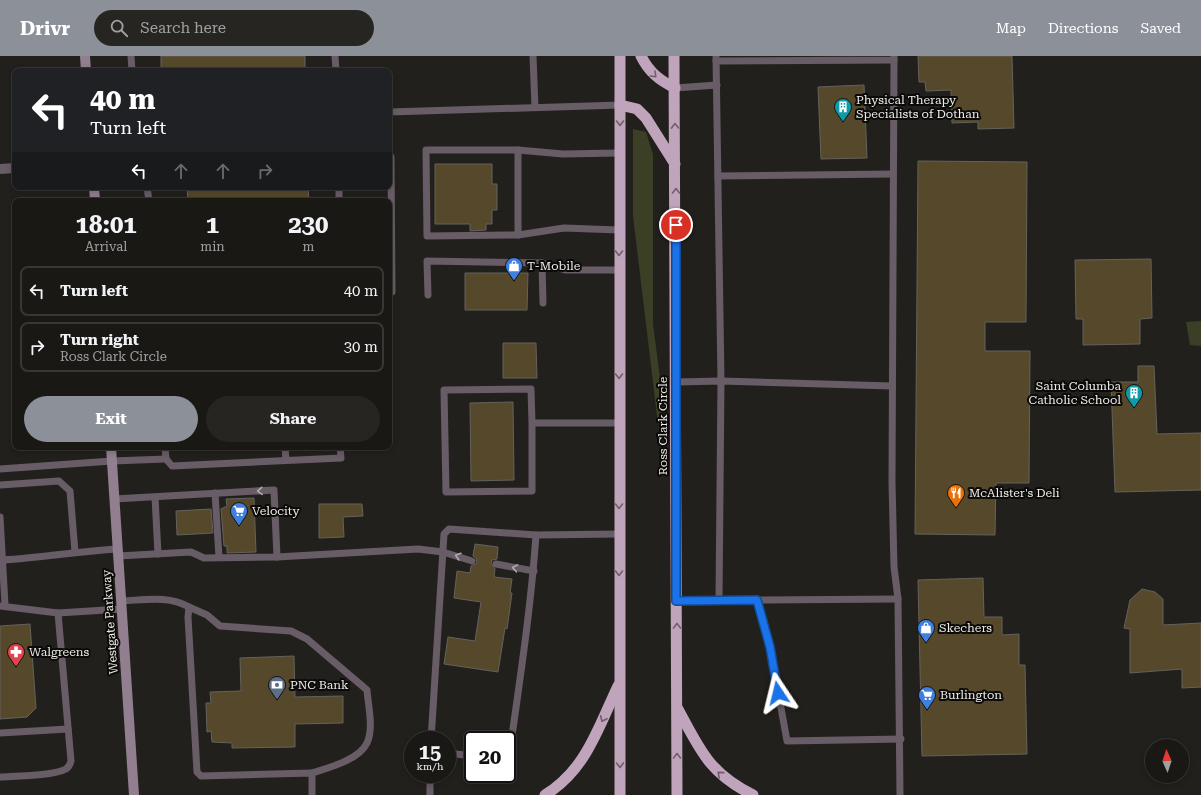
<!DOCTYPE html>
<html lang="en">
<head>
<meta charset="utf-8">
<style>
  body { margin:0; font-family:"Roboto Serif",serif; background:#272522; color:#f1f3f6; height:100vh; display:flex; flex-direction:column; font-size:15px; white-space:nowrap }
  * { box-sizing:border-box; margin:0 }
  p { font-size:13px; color:#9fa0a0 }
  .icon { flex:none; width:22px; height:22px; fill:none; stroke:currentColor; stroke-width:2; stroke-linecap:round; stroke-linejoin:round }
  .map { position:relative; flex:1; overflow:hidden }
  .panel { position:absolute; left:12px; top:142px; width:380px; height:252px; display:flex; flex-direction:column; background:#1a1815; border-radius:8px; box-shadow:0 2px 6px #0003,0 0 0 1px #383734 }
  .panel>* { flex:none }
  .hud { position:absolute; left:12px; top:12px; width:380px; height:122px; border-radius:8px; box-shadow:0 2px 6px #0003,0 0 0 1px #383734; background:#202124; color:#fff; overflow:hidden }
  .needle { width:26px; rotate:357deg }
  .controls { position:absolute; left:1145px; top:683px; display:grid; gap:8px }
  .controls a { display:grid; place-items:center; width:44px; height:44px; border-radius:50%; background:#1a1815; box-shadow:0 2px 6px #0003,0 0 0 1px #383734; font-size:20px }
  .speed { position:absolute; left:404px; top:675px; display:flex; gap:8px; font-size:20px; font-weight:700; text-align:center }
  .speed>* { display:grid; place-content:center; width:52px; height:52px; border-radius:50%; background:#1a1815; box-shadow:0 2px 6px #0003,0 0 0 1px #383734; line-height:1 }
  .speed small { font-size:10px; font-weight:400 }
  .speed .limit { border:2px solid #111; border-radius:6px; background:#fff; color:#111 }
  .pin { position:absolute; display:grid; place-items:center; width:34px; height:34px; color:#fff; margin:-17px; border:2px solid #fff; border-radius:50%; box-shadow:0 1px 4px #0007 }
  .me { position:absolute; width:44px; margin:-22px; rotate:350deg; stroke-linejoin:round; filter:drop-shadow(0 0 3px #0008) }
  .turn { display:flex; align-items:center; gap:14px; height:84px; padding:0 12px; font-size:18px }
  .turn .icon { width:52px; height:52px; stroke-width:2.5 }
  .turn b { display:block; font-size:28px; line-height:34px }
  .lanes { display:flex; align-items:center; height:38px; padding:0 12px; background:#0003; justify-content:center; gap:20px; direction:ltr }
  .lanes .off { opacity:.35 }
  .eta { display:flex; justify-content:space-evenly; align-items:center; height:68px; text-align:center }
  .eta b { font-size:24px; font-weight:700; line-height:28px }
  .cta { display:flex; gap:8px; margin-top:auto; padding:8px 12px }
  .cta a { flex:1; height:46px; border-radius:24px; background:#8c9099; color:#fff; font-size:16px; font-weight:700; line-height:46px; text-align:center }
  .cta a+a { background:#272522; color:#f1f3f6 }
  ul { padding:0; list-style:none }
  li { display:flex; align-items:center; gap:12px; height:50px; margin:0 8px 6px; padding:0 4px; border:2px solid #383734; border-radius:8px }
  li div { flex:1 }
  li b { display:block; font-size:15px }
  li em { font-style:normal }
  header { display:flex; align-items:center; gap:24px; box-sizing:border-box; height:56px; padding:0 20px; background:#8c9099; color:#fff }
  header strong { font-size:19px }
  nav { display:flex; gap:22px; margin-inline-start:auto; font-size:14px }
  .search { width:280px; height:36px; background:#272522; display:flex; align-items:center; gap:10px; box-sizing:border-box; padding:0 14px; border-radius:22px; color:#9fa0a0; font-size:15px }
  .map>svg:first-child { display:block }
</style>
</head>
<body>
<header>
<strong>Drivr</strong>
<div class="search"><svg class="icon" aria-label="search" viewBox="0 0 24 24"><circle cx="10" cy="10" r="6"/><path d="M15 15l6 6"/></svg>Search here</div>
<nav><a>Map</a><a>Directions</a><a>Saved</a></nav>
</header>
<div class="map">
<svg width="1201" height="739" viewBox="0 0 1201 739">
  <rect width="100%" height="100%" fill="#22201c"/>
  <g fill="#3a3f25">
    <path d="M 633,73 L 646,76 L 653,98 L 653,268 L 662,337 L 662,368 L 658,368 L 633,160 Z"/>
    <path d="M 1201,265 L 1201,290 L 1190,289 L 1186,266 Z"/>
  </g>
  <g fill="#56492b" stroke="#64625d">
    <rect x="161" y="0" width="144" height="15"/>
    <path d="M 918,0 L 1012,0 L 1014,72 L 978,73 L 978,66 L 952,67 L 951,34 L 926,35 L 925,26 L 919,26 Z"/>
    <path d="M 864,29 L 867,102 L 821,103 L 818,31 Z"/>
    <path d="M 918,105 L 1027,106 L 1026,266 L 985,266 L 985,295 L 1030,295 L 1029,427 L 996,427 L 995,479 L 915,478 Z"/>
    <path d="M 435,108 L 492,108 L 492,128 L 497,128 L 497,154 L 492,154 L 492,168 L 486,168 L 486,174 L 470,175 L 470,168 L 435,168 Z"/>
    <path d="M 187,131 L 308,131 L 309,145 L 188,145 Z"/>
    <path d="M 1151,203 L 1152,262 L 1140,263 L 1140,288 L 1083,289 L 1083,263 L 1076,263 L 1075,204 Z"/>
    <path d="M 465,217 L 528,217 L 527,254 L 465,254 Z"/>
    <path d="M 503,287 L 536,287 L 537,322 L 503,322 Z"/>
    <path d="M 1138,310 L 1154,310 L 1157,378 L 1201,377 L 1201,434 L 1115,436 L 1111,326 L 1138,326 Z"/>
    <path d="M 513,346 L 514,424 L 471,425 L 470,347 Z"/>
    <path d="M 254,442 L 256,496 L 227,497 L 227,490 L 224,490 L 221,453 L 227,450 L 226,443 Z"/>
    <path d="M 319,448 L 362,448 L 363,460 L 343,461 L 344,481 L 319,482 Z"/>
    <path d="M 211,453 L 213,477 L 177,479 L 176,455 Z"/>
    <path d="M 475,488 L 498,491 L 497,503 L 492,504 L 491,507 L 495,513 L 494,521 L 512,523 L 510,537 L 512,537 L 507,573 L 505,572 L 498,616 L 444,608 L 448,581 L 475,585 L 481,546 L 454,542 L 457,515 L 470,517 L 471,510 L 477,507 L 476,502 L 473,500 Z"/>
    <path d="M 983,522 L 984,561 L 1002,561 L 1002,579 L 1019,578 L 1019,609 L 1025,609 L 1027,698 L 922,700 L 918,524 Z"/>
    <path d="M 1142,533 L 1155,536 L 1163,543 L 1163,569 L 1201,567 L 1201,631 L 1182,632 L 1182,613 L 1130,617 L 1130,573 L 1124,572 L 1130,544 Z"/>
    <path d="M 30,568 L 36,652 L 27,661 L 0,663 L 0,570 Z"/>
    <path d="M 294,600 L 295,641 L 343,640 L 343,667 L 295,668 L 295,691 L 232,692 L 232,687 L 212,686 L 211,675 L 207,676 L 206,647 L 211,647 L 210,636 L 241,635 L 240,602 Z"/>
  </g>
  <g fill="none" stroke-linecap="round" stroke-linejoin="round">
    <g stroke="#685c66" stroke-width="7">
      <path d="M 131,0 L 132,15"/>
      <path d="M 335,0 L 336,15"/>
      <path d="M 533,0 L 535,51"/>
      <path d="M 716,0 L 721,325 L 719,544"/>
      <path d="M 894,4 L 892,426 L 894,511 L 898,543 L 900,739"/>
      <path d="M 716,5 L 894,4 L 894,0"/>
      <path d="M 675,32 L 717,29"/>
      <path d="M 389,56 L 620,49"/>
      <path d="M 389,101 L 391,101 L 392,236 L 389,236"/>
      <path d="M 718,120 L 893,118"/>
      <path d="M 147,131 L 149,145"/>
      <path d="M 339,131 L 339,145"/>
      <path d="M 619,174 L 564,172 L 518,179 L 427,180 L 426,94 L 518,94 L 563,98 L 619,97"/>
      <path d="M 518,179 L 518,94"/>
      <path d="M 542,207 L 543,247"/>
      <path d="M 428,239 L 427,205 L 542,207 L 565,214 L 619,214"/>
      <path d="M 676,326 L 721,325 L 892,330"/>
      <path d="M 532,367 L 532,435 L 446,436 L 444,334 L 531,333 L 532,367 L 619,367"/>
      <path d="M 285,391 L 286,404"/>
      <path d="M 166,403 L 172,410 L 341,402 L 340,391"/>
      <path d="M 0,413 L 112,405 L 166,403 L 165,391"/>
      <path d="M 0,429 L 59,425 L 70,435 L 75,496"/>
      <path d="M 215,437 L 219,501"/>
      <path d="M 155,441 L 158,498"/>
      <path d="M 114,443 L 274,434 L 277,501"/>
      <path d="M 0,461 L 5,549"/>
      <path d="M 118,500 L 191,496 L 204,502 L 277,501 L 418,493 L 443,496 L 472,505"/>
      <path d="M 3,504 C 41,502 79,495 118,493"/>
      <path d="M 496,508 L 534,515"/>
      <path d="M 757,544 L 898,543"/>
      <path d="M 121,545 C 145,544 168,539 189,551 L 188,561 L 197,716 L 201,720 L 312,717 L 312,739"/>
      <path d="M 676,545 L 757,544 L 770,591 L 787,685 L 901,683"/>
      <path d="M 0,550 L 58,557 L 122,553"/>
      <path d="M 189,551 L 207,559 L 220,570 L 291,575 L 307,583 L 367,634 C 368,649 374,672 367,687 C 359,704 328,712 312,717"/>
      <path d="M 0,677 L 68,673"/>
      <path d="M 431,684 L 444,478 L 449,473 L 536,479"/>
      <path d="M 447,697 L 473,700"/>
      <path d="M 507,698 L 510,694 C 520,623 531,551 536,479 L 619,478"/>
      <path d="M 0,721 C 16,720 53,720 66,713 C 69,711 70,709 71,705 L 58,557"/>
      <path d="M 430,739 L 430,718"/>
    </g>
    <path stroke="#685c66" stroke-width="10" d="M 0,113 L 15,112"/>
    <g stroke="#917e8e" stroke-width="10">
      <path d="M 85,0 L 86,15"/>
      <path d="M 94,131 L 95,145"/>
      <path d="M 111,391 L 134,739"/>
    </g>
    <g stroke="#c0a4bc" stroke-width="11">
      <path d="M 641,0 C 649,16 659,24 675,32"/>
      <path d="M 674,0 L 677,739"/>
      <path d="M 620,49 L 637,53 L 646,62 L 675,108"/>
      <path d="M 678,653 C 700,694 709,717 753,739"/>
      <path d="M 545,739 C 586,714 598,672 618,630"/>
      <path d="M 620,739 L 620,0"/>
    </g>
  </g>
  <defs><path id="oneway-chevron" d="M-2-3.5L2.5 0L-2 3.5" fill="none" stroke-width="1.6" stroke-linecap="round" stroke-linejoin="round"/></defs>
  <g stroke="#6f5f6b">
    <use href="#oneway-chevron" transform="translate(654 19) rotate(45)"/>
    <use href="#oneway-chevron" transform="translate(620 67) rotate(90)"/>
    <use href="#oneway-chevron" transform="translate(675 70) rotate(-91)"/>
    <use href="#oneway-chevron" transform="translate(676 135) rotate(-90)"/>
    <use href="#oneway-chevron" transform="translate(619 197) rotate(90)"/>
    <use href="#oneway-chevron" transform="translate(619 320) rotate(90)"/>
    <use href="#oneway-chevron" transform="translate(619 450) rotate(90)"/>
    <use href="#oneway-chevron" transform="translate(619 517) rotate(90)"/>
    <use href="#oneway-chevron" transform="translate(677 570) rotate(-90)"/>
    <use href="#oneway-chevron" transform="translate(603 663) rotate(115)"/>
    <use href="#oneway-chevron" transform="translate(677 700) rotate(-90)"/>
    <use href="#oneway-chevron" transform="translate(620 709) rotate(89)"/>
    <use href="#oneway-chevron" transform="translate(720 718) rotate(-139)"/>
  </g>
  <g stroke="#b2acaf">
    <use href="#oneway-chevron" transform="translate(260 435) rotate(176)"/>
    <use href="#oneway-chevron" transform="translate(458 500) rotate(-163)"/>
    <use href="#oneway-chevron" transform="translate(515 512) rotate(-170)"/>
  </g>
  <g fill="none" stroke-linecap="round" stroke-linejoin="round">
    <defs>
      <path id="route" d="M 676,169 L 676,545 L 757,544 L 770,591 L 778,637"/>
    </defs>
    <use href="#route" stroke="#114b97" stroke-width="10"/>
    <use href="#route" stroke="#1a73e8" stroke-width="7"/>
  </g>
  <defs>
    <symbol id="building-pin" viewBox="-11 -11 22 30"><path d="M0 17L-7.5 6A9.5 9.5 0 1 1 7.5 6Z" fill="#0f9aa8" stroke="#0b0a08"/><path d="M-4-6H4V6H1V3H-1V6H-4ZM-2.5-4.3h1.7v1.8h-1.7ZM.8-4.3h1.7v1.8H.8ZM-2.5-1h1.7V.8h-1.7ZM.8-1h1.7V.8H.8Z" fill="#fff"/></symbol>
    <symbol id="shop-pin" viewBox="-11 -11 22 30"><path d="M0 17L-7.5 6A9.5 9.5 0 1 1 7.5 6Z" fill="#3f7fe0" stroke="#0b0a08"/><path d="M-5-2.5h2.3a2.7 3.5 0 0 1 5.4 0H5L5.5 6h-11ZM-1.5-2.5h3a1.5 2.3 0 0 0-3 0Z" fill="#fff"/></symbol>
    <symbol id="restaurant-pin" viewBox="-11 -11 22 30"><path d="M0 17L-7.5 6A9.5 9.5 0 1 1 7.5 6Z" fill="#e8710a" stroke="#0b0a08"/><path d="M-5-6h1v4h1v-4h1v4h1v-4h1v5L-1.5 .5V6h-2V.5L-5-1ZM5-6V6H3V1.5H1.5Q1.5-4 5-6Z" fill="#fff"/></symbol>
    <symbol id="supermarket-pin" viewBox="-11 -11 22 30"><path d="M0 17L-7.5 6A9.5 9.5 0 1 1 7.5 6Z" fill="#3f7fe0" stroke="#0b0a08"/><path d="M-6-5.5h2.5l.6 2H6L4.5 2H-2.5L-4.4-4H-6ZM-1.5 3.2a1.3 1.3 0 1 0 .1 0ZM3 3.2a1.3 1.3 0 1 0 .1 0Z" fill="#fff"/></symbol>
    <symbol id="pharmacy-pin" viewBox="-11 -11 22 30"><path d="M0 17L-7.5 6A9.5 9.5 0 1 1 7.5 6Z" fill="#e0444e" stroke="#0b0a08"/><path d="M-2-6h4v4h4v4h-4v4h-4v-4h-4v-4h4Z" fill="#fff"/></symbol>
    <symbol id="bank-pin" viewBox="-11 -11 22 30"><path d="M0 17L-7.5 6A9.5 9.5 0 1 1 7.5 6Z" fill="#5c6f8a" stroke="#0b0a08"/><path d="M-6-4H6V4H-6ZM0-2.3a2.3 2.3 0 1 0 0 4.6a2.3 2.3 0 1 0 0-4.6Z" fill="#fff"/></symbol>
  </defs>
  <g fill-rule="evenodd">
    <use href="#building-pin" x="833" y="41" width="20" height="27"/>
    <use href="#shop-pin" x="504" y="200" width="20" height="27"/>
    <use href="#building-pin" x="1124" y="327" width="20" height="27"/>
    <use href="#restaurant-pin" x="946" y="427" width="20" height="27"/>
    <use href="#supermarket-pin" x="229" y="445" width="20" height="27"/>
    <use href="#shop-pin" x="916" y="562" width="20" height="27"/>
    <use href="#pharmacy-pin" x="6" y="586" width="20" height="27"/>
    <use href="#bank-pin" x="267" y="619" width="20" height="27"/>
    <use href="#supermarket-pin" x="917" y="629" width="20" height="27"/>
  </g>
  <g text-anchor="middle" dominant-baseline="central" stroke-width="4" stroke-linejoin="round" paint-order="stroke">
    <g font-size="12" fill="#eeedea" stroke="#0b0a08" text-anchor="start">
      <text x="856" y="44">Physical Therapy<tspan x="856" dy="14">Specialists of Dothan</tspan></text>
      <text x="527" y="210">T-Mobile</text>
      <text x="1121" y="330" text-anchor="end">Saint Columba<tspan x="1121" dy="14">Catholic School</tspan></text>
      <text x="969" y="437">McAlister's Deli</text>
      <text x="252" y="455">Velocity</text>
      <text x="939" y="572">Skechers</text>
      <text x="29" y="596">Walgreens</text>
      <text x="290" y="629">PNC Bank</text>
      <text x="940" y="639">Burlington</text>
    </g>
    <g font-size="12" fill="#eeedea" stroke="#0b0a08">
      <text transform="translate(663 370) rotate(-90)">Ross Clark Circle</text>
      <text transform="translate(110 566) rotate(-94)">Westgate Parkway</text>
    </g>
  </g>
</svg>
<div class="controls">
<a><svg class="needle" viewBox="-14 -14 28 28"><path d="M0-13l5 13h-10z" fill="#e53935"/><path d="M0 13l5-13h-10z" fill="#9fa0a0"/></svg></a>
</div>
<div class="speed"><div>15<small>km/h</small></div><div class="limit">20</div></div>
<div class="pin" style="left:676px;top:169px;background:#d93025"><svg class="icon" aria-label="arrive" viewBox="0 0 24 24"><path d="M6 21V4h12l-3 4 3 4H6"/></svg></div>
<svg class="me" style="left:778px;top:637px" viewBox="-20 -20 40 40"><path d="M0-17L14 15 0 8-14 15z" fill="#1a73e8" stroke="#fff" stroke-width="4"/></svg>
<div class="hud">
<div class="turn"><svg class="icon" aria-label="left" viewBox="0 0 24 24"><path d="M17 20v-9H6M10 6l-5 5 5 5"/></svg><div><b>40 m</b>Turn left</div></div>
<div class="lanes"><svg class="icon" aria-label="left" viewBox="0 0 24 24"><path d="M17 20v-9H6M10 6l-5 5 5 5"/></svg><svg class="icon off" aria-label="ahead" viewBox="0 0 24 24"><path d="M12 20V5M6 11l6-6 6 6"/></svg><svg class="icon off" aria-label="ahead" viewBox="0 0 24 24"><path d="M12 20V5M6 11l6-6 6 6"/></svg><svg class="icon off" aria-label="right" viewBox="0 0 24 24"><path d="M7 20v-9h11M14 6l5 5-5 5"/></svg></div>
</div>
<section class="panel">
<div class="eta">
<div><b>18:01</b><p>Arrival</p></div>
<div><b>1</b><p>min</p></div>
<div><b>230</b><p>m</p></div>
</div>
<ul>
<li><svg class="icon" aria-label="left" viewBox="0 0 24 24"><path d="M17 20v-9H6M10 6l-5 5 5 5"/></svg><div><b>Turn left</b></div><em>40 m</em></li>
<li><svg class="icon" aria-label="right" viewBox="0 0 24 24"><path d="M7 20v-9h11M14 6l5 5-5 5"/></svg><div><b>Turn right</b><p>Ross Clark Circle</p></div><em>30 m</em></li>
</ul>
<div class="cta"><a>Exit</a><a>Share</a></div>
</section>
</div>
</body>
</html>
